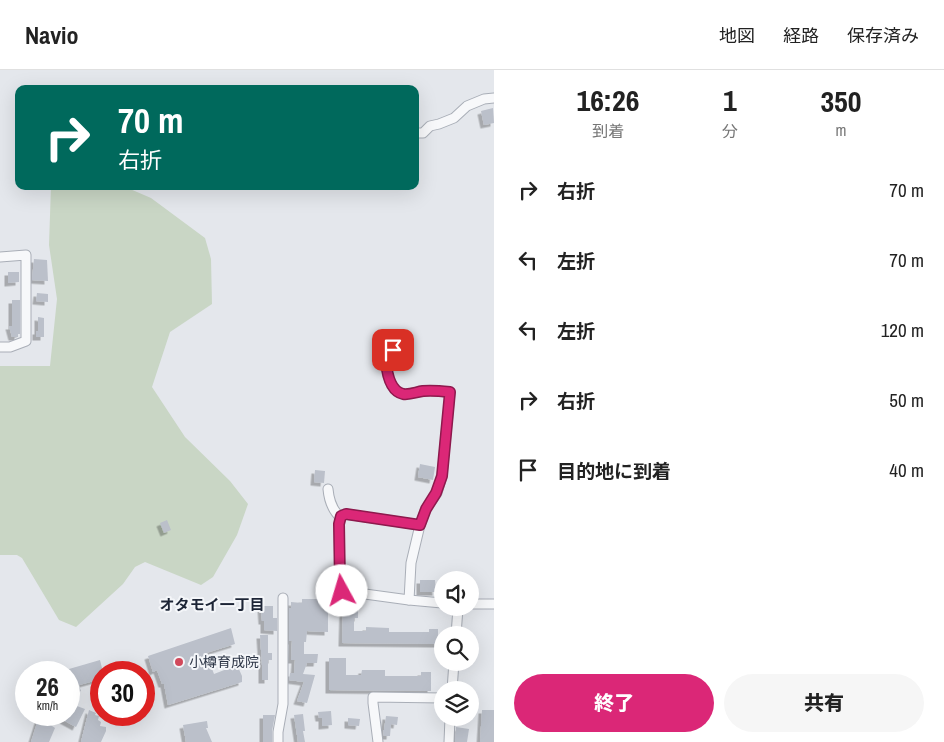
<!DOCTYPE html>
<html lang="ja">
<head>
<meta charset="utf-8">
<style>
  body { margin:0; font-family:"Archivo Narrow","Noto Sans JP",sans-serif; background:#f6f6f6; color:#222; height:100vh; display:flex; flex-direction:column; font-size:19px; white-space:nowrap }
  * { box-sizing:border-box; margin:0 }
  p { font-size:16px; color:#767676 }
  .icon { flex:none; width:28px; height:28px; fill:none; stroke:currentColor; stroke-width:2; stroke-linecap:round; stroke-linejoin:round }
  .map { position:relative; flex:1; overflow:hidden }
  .panel { display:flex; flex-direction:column; background:#fff; width:450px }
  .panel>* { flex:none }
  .hud { position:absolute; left:15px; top:15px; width:404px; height:105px; border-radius:10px; box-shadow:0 5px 20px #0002; background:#00695c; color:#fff; overflow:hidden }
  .fabs { position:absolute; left:434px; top:501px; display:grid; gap:10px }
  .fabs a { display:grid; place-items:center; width:45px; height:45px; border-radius:50%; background:#fff; box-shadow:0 5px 20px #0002; font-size:25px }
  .speed { position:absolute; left:15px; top:591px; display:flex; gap:10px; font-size:25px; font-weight:700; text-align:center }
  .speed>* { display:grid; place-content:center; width:65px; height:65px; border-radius:50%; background:#fff; box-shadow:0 5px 20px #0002; line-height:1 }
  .speed small { font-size:12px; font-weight:400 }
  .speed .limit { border:8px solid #d22; background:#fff; color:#111 }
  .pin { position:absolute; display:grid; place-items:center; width:42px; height:42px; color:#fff; margin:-21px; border-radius:10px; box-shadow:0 2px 8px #0006 }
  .me { position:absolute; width:55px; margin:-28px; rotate:354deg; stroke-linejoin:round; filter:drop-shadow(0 0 4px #0008) }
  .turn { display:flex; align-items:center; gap:18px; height:105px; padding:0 20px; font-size:22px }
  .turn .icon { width:65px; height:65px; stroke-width:2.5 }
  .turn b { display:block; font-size:35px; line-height:42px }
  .eta { display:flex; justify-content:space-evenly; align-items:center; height:85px; text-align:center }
  .eta b { font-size:30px; font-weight:800; line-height:35px }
  .cta { display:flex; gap:10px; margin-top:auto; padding:10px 20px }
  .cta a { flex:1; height:58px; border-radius:30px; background:#db2777; color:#fff; font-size:20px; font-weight:800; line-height:58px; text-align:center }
  .cta a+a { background:#f6f6f6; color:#222 }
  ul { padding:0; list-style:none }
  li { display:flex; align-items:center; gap:15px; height:70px; padding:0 20px }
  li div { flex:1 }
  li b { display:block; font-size:19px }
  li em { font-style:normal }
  header { display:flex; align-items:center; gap:30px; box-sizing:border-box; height:70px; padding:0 25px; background:#fff; border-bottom:1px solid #e0e0e0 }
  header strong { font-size:24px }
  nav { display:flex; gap:28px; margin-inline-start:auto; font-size:18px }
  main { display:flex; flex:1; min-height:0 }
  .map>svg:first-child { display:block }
</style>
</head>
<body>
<header>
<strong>Navio</strong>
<nav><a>地図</a><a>経路</a><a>保存済み</a></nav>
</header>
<main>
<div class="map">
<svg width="494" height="672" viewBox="0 0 494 672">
  <defs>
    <filter id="shadow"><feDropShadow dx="-3.5" dy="3.5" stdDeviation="0" flood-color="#0004"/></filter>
  </defs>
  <rect width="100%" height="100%" fill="#e4e7ec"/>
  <path fill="#c9d6c5" d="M 51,116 L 123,116 L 151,128 L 205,168 L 211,189 L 212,234 L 170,262 L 152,317 L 185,367 L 230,411 L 248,434 L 237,465 L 213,507 L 201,515 L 145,492 L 135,497 L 123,514 L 76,557 L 59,550 L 22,488 L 17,485 L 0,485 L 0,296 L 50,296 L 57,229 L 49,175 Z"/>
  <g fill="#bbc0ca" filter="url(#shadow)">
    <path d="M 493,38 L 494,53 L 484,55 L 481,41 Z"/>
    <path d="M 34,189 L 47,190 L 48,211 L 32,210 Z"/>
    <path d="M 8,202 L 19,202 L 19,212 L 8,213 Z"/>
    <path d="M 37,223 L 48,224 L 48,232 L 36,231 Z"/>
    <path d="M 12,230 L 20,230 L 20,264 L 18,264 L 18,267 L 12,267 L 9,256 L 12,256 Z"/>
    <path d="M 38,247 L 44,248 L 44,267 L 36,267 L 36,261 L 38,261 Z"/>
    <path d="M 420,394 L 435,397 L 433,410 L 418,407 Z"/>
    <path d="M 315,400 L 325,401 L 324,413 L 314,412 Z"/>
    <path d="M 167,450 L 171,460 L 164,463 L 160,453 Z"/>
    <path d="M 420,510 L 435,510 L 436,522 L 420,522 Z"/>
    <path d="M 322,526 L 336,527 L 335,537 L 328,537 L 328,562 L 307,561 L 306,572 L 304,572 L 304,584 L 318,584 L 317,593 L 307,593 L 303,604 L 315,605 L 307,633 L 297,631 L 304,612 L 289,610 L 290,603 L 294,603 L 295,590 L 291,590 L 292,571 L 289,571 L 289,538 L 291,538 L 291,532 L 302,533 L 302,529 L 322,529 Z"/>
    <path d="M 261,536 L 273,536 L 273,548 L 277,548 L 277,561 L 264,560 L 264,551 L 262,551 Z"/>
    <path d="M 343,539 L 358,539 L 358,548 L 354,548 L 354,561 L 366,561 L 366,557 L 389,558 L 389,562 L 429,562 L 429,559 L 438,559 L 438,574 L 342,573 Z"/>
    <path d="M 231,558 L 235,574 L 206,583 L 214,604 L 232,597 L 238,597 L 242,606 L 242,612 L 168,635 L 164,614 L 162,614 L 157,600 L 153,602 L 148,586 Z"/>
    <path d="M 260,565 L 268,565 L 268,583 L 272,583 L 272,590 L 268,590 L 268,610 L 262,610 L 262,595 Z"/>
    <path d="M 329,588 L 346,588 L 346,605 L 361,605 L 362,600 L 385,600 L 385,606 L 421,606 L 421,602 L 431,602 L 431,621 L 329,620 Z"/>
    <path d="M 100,590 L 103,602 L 101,602 L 101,609 L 79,615 L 81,621 L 76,623 L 72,622 L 71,617 L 69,618 L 69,599 Z"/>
    <path d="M 69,633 L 85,639 L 76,657 L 54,645 L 69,645 Z"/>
    <path d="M 89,640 L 96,643 L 95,645 L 99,646 L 98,650 L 101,652 L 100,656 L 106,657 L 106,661 L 101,672 L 81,672 Z"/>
    <path d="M 482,640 L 494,640 L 494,672 L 480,672 Z"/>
    <path d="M 331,641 L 332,655 L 322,656 L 322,648 L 319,648 L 318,642 Z"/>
    <path d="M 303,644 L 305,661 L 303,661 L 305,672 L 298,672 L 294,645 Z"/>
    <path d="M 263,645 L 275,645 L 272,661 L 272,672 L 263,672 Z"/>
    <path d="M 386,646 L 398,647 L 397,655 L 391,654 L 390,666 L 384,666 L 383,660 L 384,660 Z"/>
    <path d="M 39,647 L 55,658 L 49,672 L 31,672 Z"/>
    <path d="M 348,648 L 360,649 L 359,656 L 348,655 Z"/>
    <path d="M 207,651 L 208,658 L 206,658 L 212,672 L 186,672 L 183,655 Z"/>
    <path d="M 456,657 L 469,659 L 467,672 L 455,672 Z"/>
  </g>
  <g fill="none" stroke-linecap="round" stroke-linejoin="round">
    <defs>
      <g id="minor">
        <path d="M 415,63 L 423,63 L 430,56 L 439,54 L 454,48 L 467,36 L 484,29 L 494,28"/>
        <path d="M 0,187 L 26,185 L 26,271 L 10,277 L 0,277"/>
        <path d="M 393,281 C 386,282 385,285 386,292 C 387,303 390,321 403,324 C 410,325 416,322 423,321 C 432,320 441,321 450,323 L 442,406 L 437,423 L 426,439 L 420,455 L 411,493 L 409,530"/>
        <path d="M 328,419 C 329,431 332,440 341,448"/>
        <path d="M 420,455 L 345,444 L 341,446 L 339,454 L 340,514 L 343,521 L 409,530 L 442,533"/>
        <path d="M 470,534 L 494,534"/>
        <path d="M 456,565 L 458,538"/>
        <path d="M 452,620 L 454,592"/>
        <path d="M 278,672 L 278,662 L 283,634 L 283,528"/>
        <path d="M 378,672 L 373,633 L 373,627 L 442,628"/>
        <path d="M 449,672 L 450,648"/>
      </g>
    </defs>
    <use href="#minor" stroke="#a9aeb7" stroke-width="11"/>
    <use href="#minor" stroke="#f7f8fa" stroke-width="9"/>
  </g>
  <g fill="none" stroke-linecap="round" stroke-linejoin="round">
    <defs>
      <path id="route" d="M 342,521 L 340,514 L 339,454 L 341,446 L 346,444 L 420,455 L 426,439 L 436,423 L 442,406 L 450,322 C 441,321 432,320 423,321 C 416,322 410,325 403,324 C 390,321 387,303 386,292 C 385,285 386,282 393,280"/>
    </defs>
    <use href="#route" stroke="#8e194d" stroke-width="12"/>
    <use href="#route" stroke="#db2777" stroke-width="9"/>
  </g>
  <circle fill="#d1495b" stroke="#f4f6f9" stroke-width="2" cx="179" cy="592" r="5"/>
  <g text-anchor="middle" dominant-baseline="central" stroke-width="4" stroke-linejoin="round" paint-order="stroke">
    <g font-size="14" fill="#2b3445" stroke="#f4f6f9" text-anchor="start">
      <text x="189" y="592">小樽育成院</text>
    </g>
    <g font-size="15" font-weight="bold" fill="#1d2536" stroke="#f4f6f9">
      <text x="212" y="534">オタモイ一丁目</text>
    </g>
  </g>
</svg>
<div class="fabs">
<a><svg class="icon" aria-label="sound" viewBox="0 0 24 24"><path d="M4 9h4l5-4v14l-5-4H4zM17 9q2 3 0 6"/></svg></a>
<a><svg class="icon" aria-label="search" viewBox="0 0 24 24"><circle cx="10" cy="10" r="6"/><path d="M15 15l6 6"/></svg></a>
<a><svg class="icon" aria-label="layers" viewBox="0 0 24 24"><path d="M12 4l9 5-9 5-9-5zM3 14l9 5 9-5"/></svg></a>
</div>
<div class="speed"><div>26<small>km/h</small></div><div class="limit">30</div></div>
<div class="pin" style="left:393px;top:280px;background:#d93025"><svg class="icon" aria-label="arrive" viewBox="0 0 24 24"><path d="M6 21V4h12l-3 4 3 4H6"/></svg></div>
<svg class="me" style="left:342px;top:521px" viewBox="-20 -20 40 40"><circle r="19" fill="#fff"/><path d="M0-13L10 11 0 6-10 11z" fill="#db2777"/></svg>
<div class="hud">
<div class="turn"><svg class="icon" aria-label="right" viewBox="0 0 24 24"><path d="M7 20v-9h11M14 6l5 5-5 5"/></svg><div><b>70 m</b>右折</div></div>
</div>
</div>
<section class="panel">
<div class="eta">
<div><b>16:26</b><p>到着</p></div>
<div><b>1</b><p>分</p></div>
<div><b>350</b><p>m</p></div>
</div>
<ul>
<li><svg class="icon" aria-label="right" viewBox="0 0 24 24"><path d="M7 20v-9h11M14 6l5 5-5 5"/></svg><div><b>右折</b></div><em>70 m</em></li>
<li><svg class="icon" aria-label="left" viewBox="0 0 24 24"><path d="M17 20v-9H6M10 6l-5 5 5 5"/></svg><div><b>左折</b></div><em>70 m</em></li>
<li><svg class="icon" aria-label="left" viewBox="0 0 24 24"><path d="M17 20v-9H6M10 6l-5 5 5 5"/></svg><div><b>左折</b></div><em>120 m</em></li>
<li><svg class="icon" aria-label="right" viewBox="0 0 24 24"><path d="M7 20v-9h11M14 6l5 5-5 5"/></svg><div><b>右折</b></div><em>50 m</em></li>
<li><svg class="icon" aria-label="arrive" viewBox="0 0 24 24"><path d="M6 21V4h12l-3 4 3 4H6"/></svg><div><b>目的地に到着</b></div><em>40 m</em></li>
</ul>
<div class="cta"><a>終了</a><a>共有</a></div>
</section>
</main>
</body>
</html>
